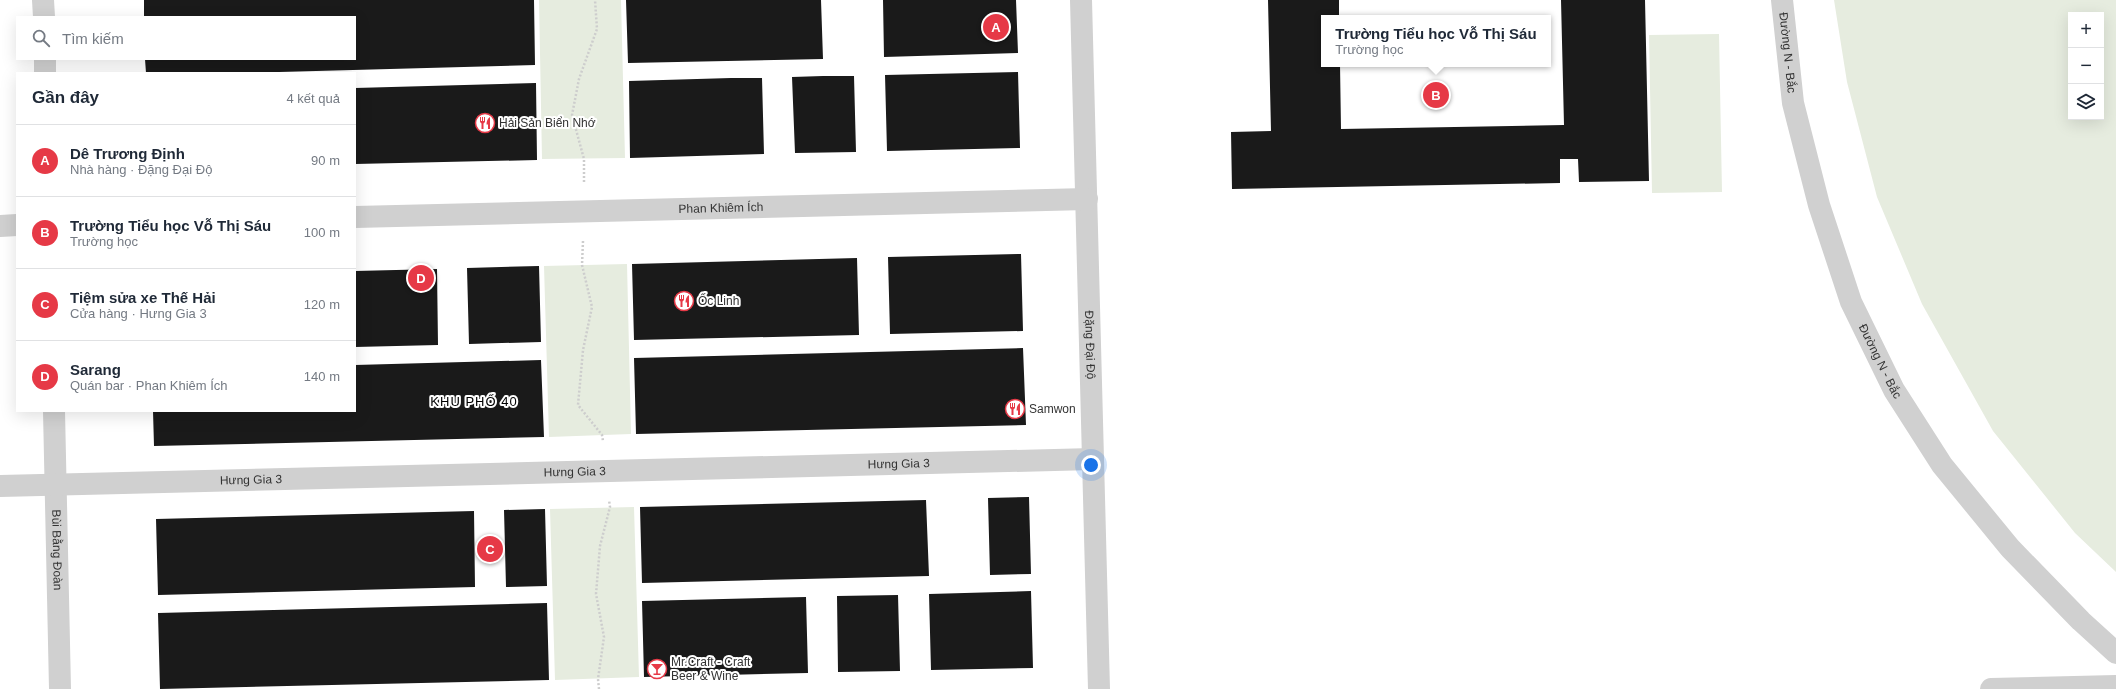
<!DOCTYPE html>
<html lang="vi">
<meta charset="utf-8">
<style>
:root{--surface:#fff;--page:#f2f2f3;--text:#1f2937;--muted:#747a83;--line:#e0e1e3;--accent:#e63946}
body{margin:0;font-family:Helvetica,sans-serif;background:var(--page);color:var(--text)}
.controls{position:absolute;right:12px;top:12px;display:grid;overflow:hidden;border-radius:0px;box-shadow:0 4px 16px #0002}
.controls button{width:36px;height:36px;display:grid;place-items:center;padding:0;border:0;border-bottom:1px solid var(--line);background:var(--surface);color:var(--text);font:20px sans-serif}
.you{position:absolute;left:1091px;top:465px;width:14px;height:14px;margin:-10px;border:3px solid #fff;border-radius:50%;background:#1a73e8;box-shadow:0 0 0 6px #1a73e833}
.badge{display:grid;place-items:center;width:26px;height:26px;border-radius:50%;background:var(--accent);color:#fff;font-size:13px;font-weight:700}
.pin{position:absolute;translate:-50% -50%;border:2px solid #fff;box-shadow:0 1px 4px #0006}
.popup{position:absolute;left:1321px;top:15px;width:230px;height:52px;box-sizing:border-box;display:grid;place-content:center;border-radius:0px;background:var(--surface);filter:drop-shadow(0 1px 3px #0005);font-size:13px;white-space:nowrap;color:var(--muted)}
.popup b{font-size:15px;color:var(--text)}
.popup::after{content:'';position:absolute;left:50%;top:100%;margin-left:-8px;border:8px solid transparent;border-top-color:var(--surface)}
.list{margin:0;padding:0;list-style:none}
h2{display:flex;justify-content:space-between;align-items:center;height:52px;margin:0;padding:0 16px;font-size:17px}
h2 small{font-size:13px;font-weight:400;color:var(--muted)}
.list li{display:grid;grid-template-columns:26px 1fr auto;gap:12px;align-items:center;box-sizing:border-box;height:72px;padding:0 16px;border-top:1px solid var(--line)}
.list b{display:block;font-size:15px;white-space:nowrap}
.list p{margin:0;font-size:13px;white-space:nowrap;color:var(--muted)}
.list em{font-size:13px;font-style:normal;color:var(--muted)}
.icon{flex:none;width:22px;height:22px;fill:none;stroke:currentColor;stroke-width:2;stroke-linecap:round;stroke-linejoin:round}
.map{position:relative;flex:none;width:2116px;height:689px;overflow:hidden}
.search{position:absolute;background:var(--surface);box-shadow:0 4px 16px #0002;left:16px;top:16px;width:340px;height:44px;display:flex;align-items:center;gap:10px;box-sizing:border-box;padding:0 14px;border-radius:0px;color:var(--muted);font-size:15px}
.panel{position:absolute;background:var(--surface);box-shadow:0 4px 16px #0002;left:16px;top:72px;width:340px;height:340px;border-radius:0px}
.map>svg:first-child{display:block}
.green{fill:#e6ecdf;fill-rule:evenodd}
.building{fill:#1a1a1a}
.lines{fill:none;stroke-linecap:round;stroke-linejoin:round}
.path{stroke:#cdcdcd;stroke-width:2.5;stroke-dasharray:2 2;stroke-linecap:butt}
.minor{stroke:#d0d0d0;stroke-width:22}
.labels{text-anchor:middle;stroke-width:4;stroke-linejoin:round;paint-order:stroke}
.street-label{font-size:12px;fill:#333;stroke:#fff}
.poi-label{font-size:12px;fill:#333;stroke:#fff;text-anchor:start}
.neighbourhood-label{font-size:13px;letter-spacing:1px;fill:#000;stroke:#fff}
</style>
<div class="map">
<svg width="2116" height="689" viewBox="0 0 2116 689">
<rect width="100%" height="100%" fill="#fff"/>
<path class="green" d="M 539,0 L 621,0 L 625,158 L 542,159 Z
M 1834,0 L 2116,0 L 2116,572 L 2075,533 L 1993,431 L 1922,304 L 1877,197 L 1847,82 ZM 2071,15 L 2101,15 L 2101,117 L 2071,117 Z
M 1719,34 L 1722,192 L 1652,193 L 1649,35 Z
M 627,264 L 631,434 L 549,437 L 544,266 Z
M 634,507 L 639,677 L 555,680 L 550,509 Z"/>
<path class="building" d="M 144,0 L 534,0 L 535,65 L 279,72 L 146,73 L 145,59 L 355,59 L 355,17 L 144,17 Z
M 626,0 L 821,0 L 823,59 L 628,63 Z
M 883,0 L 1016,0 L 1018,53 L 884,57 Z
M 1268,0 L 1339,0 L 1339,18 L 1324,18 L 1324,64 L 1340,64 L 1341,129 L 1564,125 L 1561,0 L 1645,0 L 1649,181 L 1579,182 L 1578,159 L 1560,159 L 1560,183 L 1232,189 L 1231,132 L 1271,131 Z
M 1018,72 L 1020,148 L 887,151 L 885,75 Z
M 823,76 L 854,76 L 856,152 L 795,153 L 792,77 Z
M 731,78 L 762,78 L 764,154 L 630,158 L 629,81 Z
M 536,83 L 537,160 L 355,164 L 355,88 Z
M 1021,254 L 1023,331 L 890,334 L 888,257 Z
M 857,258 L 859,335 L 634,340 L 632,264 Z
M 539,266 L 541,342 L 469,344 L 467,268 Z
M 437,269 L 438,345 L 355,347 L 355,271 Z
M 1023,348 L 1026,425 L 636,434 L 634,358 Z
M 541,360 L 544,437 L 154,446 L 153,411 L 355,411 L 355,365 Z
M 1029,497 L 1031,574 L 990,575 L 988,498 Z
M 926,500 L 929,576 L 642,583 L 640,507 Z
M 545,509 L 547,586 L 506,587 L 504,510 Z
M 474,511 L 475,587 L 158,595 L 156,519 Z
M 1031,591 L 1033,668 L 931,670 L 929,594 Z
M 898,595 L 900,671 L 838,672 L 837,596 Z
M 806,597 L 808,673 L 644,677 L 642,601 Z
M 547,603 L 549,680 L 160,689 L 158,613 Z"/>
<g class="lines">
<path class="path" d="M 584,182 L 584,159 L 572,115 L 579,79 L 597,29 L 595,0
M 583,241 L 582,265 L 592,307 L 583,350 L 578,405 L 602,435 L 603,441
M 599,689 L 598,679 L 604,637 L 596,594 L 600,546 L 610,507 L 609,500"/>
<g class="minor">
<path d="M 43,0 L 44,17"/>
<path id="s1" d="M 1081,0 L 1099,689"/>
<path id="s2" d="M 1782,0 L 1793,103 L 1819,205 L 1851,302 L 1894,390 L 1942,465 L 2010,548 L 2081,621 L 2116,653"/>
<path d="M 45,59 L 45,73"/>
<path id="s3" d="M 355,217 L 1087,199"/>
<path d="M 0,226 L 17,225"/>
<path id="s4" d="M 54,411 L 60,689"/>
<path id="s5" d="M 0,486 L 1093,459"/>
<path d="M 1991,689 L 2116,686"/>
</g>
</g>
<defs>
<symbol id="restaurant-ring" viewBox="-11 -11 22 22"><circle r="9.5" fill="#fff" stroke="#e63946" stroke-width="1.5"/><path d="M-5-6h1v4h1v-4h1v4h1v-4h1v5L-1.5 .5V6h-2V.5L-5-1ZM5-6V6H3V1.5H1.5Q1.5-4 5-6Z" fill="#e63946"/></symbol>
<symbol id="bar-ring" viewBox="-11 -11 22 22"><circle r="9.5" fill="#fff" stroke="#e63946" stroke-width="1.5"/><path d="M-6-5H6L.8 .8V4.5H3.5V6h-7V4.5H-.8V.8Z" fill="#e63946"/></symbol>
</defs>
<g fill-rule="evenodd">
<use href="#restaurant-ring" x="474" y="112" width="22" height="22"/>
<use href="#restaurant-ring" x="673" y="290" width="22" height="22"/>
<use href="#restaurant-ring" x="1004" y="398" width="22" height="22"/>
<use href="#bar-ring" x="646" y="658" width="22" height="22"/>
</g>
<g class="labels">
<g class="street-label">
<text dy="4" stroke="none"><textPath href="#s2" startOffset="53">Đường N - Bắc</textPath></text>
<text dy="4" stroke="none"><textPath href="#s3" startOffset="366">Phan Khiêm Ích</textPath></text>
<text dy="4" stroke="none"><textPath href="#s1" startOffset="345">Đặng Đại Độ</textPath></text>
<text dy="4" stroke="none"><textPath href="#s2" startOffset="377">Đường N - Bắc</textPath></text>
<text dy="4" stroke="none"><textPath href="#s5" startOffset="899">Hưng Gia 3</textPath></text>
<text dy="4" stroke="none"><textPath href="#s5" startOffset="575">Hưng Gia 3</textPath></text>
<text dy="4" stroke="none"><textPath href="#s5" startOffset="251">Hưng Gia 3</textPath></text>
<text dy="4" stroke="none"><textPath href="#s4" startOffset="139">Bùi Bằng Đoàn</textPath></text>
</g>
<g class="poi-label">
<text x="499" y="127">Hải Sản Biển Nhớ</text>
<text x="698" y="305">Ốc Linh</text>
<text x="1029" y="413">Samwon</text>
<text x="671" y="666">Mr.Craft - Craft<tspan x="671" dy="14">Beer &amp; Wine</tspan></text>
</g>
<g class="neighbourhood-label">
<text x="474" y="406">KHU PHỐ 40</text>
</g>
</g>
</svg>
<div class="controls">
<button>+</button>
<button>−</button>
<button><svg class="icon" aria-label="layers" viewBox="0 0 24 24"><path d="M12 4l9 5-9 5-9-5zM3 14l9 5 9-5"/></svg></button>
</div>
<div class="you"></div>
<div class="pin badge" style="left:996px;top:27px">A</div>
<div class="pin badge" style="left:1436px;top:95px">B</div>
<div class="popup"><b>Trường Tiểu học Vỗ Thị Sáu</b>Trường học</div>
<div class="pin badge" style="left:490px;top:549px">C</div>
<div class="pin badge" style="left:421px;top:278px">D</div>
<div class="search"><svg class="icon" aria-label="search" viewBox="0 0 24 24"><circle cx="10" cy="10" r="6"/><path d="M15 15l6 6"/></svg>Tìm kiếm</div>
<section class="panel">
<h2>Gần đây<small>4 kết quả</small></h2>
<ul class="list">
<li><span class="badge">A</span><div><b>Dê Trương Định</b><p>Nhà hàng · Đặng Đại Độ</p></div><em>90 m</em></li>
<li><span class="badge">B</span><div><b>Trường Tiểu học Vỗ Thị Sáu</b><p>Trường học</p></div><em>100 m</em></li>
<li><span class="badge">C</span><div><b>Tiệm sửa xe Thế Hải</b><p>Cửa hàng · Hưng Gia 3</p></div><em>120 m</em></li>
<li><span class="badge">D</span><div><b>Sarang</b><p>Quán bar · Phan Khiêm Ích</p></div><em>140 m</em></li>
</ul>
</section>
</div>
